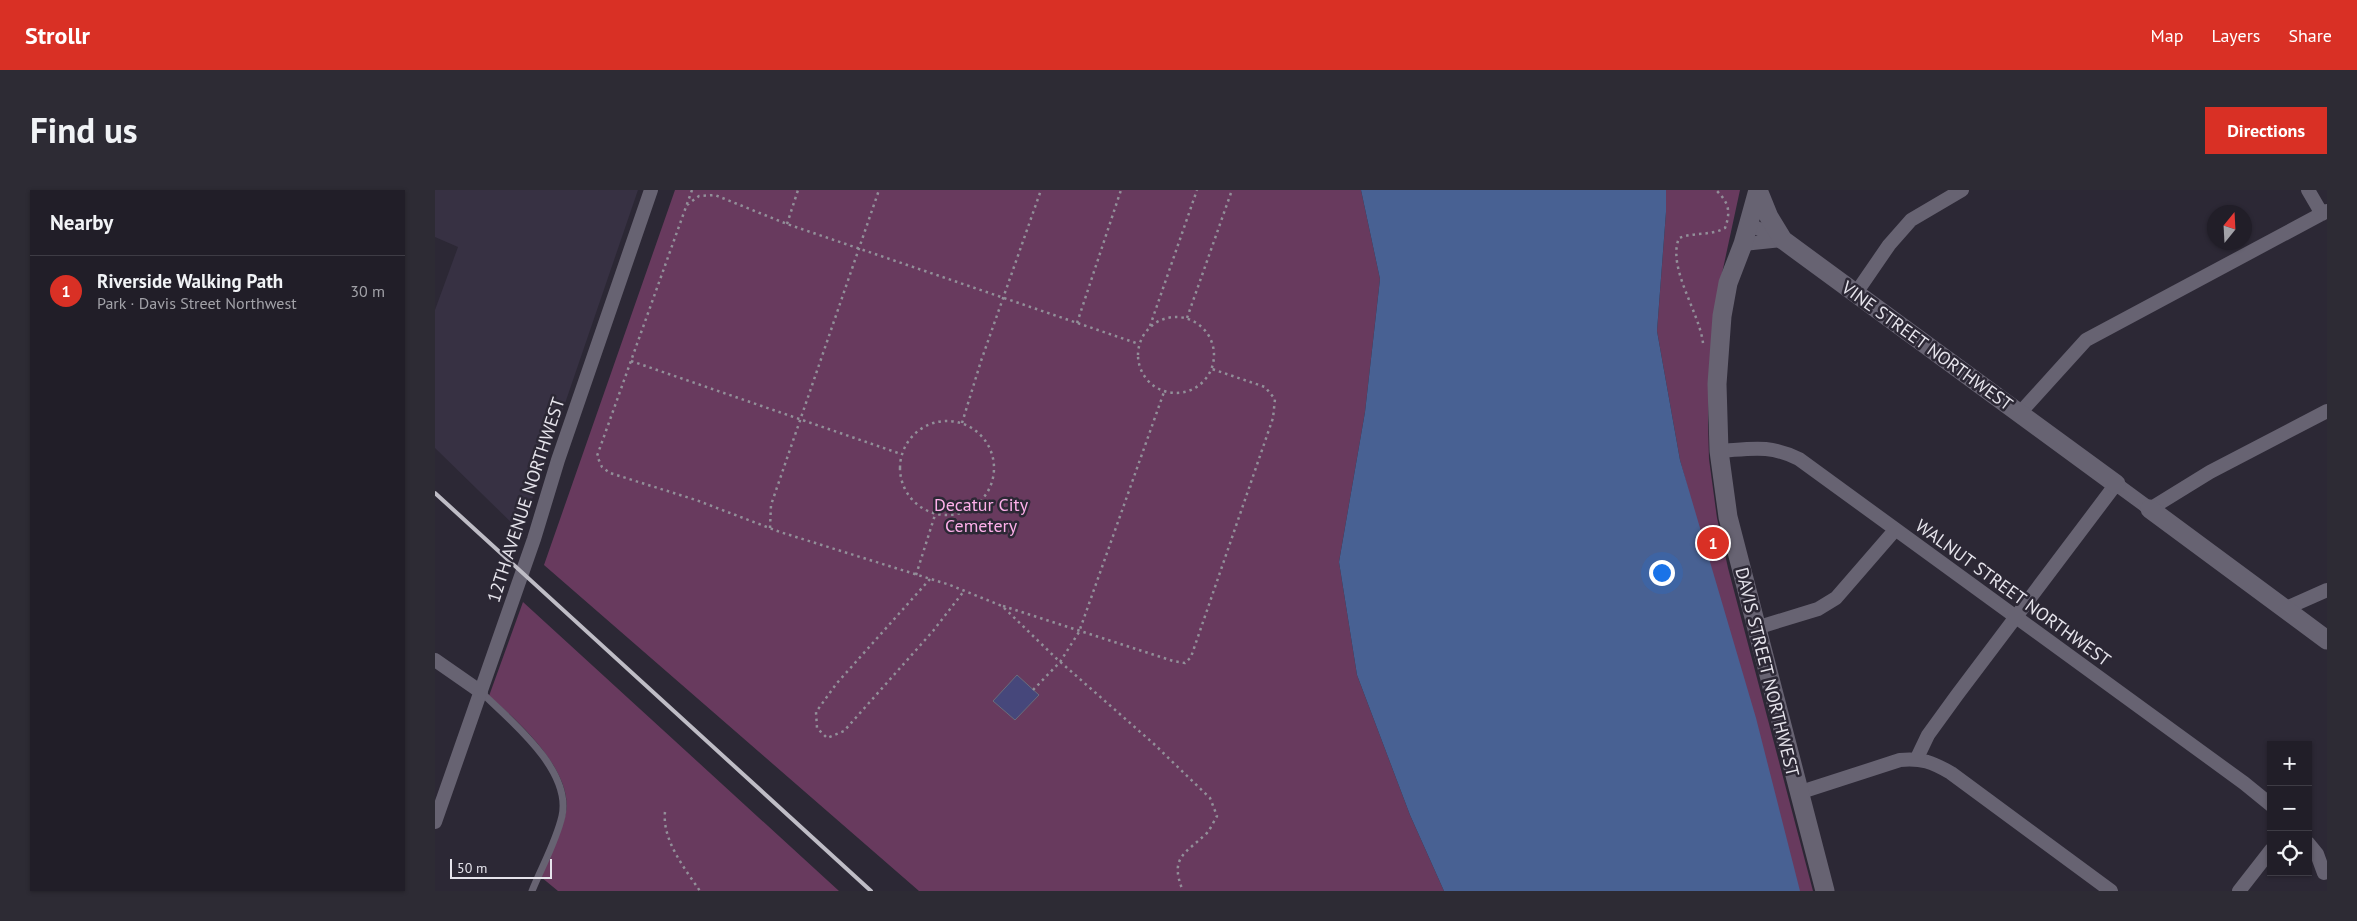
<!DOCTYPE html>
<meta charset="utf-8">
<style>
:root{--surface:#211e28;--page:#2d2b34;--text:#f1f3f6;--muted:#a2a2a8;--line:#3e3c45;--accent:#d93025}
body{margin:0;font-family:"PT Sans",sans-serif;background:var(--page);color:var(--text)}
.controls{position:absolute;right:15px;bottom:15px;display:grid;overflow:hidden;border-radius:0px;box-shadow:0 1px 4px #0004}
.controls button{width:45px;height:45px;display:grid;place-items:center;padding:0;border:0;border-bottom:1px solid var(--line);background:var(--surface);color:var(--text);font:25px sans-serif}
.compass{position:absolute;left:1772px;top:15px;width:45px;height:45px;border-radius:50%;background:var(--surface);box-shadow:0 1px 4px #0004;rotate:18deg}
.scale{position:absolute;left:15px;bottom:12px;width:102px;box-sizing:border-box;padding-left:5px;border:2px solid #e6e4ec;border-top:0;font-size:14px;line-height:18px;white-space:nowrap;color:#e6e4ec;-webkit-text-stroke:4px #2c2835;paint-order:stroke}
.you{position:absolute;left:1226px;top:382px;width:18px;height:18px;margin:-12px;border:4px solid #fff;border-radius:50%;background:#1a73e8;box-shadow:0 0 0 8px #1a73e833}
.badge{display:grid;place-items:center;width:32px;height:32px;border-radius:50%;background:var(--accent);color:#fff;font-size:16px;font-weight:700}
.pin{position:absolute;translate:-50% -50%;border:2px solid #fff;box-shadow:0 1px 5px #0006}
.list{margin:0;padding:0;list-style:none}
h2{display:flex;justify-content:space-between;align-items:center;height:65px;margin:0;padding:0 20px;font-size:21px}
h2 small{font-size:16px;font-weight:400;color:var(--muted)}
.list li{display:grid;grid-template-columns:32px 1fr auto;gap:15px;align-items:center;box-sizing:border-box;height:70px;padding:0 20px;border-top:1px solid var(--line)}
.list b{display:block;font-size:19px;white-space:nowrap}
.list p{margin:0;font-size:16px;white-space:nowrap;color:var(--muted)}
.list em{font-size:16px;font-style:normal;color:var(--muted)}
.icon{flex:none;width:28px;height:28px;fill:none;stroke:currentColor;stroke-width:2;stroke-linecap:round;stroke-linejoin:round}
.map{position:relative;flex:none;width:1892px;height:701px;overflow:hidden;border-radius:0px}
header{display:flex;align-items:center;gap:30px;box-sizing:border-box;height:70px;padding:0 25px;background:var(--accent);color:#fff}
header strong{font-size:24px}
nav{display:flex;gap:28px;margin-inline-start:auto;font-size:18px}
.intro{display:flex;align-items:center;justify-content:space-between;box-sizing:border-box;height:120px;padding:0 30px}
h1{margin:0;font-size:35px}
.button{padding:12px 22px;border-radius:0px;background:var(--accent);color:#fff;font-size:18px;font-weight:700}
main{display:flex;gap:30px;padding:0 30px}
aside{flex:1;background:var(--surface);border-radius:0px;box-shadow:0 1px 4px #0004}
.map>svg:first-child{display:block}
.built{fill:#373143}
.green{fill:#683a5e}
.water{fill:#486193}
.building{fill:#46477b;stroke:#6a6c7b}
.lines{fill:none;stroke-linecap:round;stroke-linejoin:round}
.path{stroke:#928f99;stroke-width:2.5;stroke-dasharray:2.5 4;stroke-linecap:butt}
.lane{stroke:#676372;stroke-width:7}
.street{stroke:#676372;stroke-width:14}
.secondary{stroke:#676372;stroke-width:19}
.rail{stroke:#bfbdc6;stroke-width:4}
.labels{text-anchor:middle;stroke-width:5;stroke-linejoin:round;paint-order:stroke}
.street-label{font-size:18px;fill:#e6e4ec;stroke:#2c2835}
.park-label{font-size:18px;fill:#fdb0ea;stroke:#2c2835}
</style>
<header>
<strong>Strollr</strong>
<nav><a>Map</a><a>Layers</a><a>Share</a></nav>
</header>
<div class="intro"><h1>Find us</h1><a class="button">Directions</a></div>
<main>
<aside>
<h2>Nearby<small></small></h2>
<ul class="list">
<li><span class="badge">1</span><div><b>Riverside Walking Path</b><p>Park · Davis Street Northwest</p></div><em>30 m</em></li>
</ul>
</aside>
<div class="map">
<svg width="1892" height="701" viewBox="0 0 1892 701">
<rect width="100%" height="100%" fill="#2c2835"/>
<path class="built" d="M 0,0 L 203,0 L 86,342 L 0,258 L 0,120 L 23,57 L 0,47 Z"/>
<path class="green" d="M 240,0 L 926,0 L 945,89 L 930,222 L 904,372 L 922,485 L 975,625 L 1009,701 L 484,701 L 109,375 Z
M 1231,0 L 1305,0 L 1283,102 L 1275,169 L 1273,234 L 1274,269 L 1282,328 L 1293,378 L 1378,701 L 1362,701 L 1245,270 L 1222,141 L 1231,22 Z
M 88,412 L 404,701 L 123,701 L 106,687 C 113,667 127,642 131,622 C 138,580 82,530 54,506 Z"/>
<path class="water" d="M 926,0 L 1231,0 L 1231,22 L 1222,141 L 1245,270 L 1321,528 L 1365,701 L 1009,701 L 975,625 L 922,485 L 904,372 L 930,222 L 945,89 Z"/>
<path class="building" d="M 582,485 L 604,505 L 580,530 L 558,511 Z"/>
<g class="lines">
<path class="path" d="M 257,0 L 162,266 L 167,277 L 175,283 L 261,310 L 345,342 L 515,395 L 567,416 L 622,469 L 719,554 L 775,608 L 782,626 C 779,631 776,638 772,643 C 750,664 734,667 748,701
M 252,15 L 264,6 L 280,5 L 352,34 L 704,154
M 352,34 L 363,0
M703 165a38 38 0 1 1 76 0a38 38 0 1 1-76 0Z
M 752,128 L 797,0
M 642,133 L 686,0
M 715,136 L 762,0
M 1268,153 C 1264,121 1232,78 1244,48 C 1259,42 1275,46 1290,38 C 1296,21 1294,13 1281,0
M 196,171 L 466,264
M465 278a47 47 0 1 1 94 0a47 47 0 1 1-94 0Z
M 527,233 L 546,171 L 606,0
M 335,338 L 336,315 L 444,0
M 481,385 L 500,325
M 495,389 L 402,493 L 381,522 L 382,538 L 392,548 L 409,541 L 498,441 L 529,401
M 568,416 L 738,471 L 750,473 L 756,467 L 838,228 L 840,209 L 830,197 L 777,179
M 598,500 L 625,472 L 644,442 L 729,202
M 230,622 C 227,650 250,679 265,701"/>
<path class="lane" d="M 46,502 C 76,531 137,580 127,626 C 121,652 107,676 97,701"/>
<path class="street" d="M 1873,0 L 1887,24
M 1313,34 L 1348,50
M 1308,54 L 1348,50
M 1421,103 L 1454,55 L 1476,30 L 1527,0
M 1584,224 L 1651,150 L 1892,21
M 1284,261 C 1316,259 1334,254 1364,269 L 1809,593 L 1836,615
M 1849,419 L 1892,400
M 1321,438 L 1383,419 L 1401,408 L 1460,340
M 0,470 L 46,502
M 1482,568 L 1493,545 L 1522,505 L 1681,294 L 1715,319 L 1775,282 L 1892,221
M 1363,603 L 1465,570 C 1487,568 1497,572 1516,583 L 1676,701
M 0,632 L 99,349 L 123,270 L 216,0
M 1873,653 L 1882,664 L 1889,683
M 1804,701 L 1836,660"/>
<path class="secondary" d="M 1323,0 L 1308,54 L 1293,93 L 1287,126 L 1282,194 L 1284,261 L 1293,327 L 1390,701
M 1323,0 L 1334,27 L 1348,50 L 1681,294
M 1715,319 L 1892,450"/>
<path class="rail" d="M 0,303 L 436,701"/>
</g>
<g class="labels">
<g class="street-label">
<text transform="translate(1492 156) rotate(36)" y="6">VINE STREET NORTHWEST</text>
<text transform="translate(91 310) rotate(-72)" y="6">12TH AVENUE NORTHWEST</text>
<text transform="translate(1578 403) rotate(36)" y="6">WALNUT STREET NORTHWEST</text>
<text transform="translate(1332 482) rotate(76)" y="6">DAVIS STREET NORTHWEST</text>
</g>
<g class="park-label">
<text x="546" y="321">Decatur City<tspan x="546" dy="21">Cemetery</tspan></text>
</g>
</g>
</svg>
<div class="controls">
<button>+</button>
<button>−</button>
<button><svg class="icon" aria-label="locate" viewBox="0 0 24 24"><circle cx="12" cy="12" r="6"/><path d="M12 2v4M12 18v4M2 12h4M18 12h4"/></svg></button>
</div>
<svg class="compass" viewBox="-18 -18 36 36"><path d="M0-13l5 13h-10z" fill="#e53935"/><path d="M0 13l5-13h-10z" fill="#a2a2a8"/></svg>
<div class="scale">50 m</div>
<div class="you"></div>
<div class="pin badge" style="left:1278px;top:353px">1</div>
</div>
</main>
